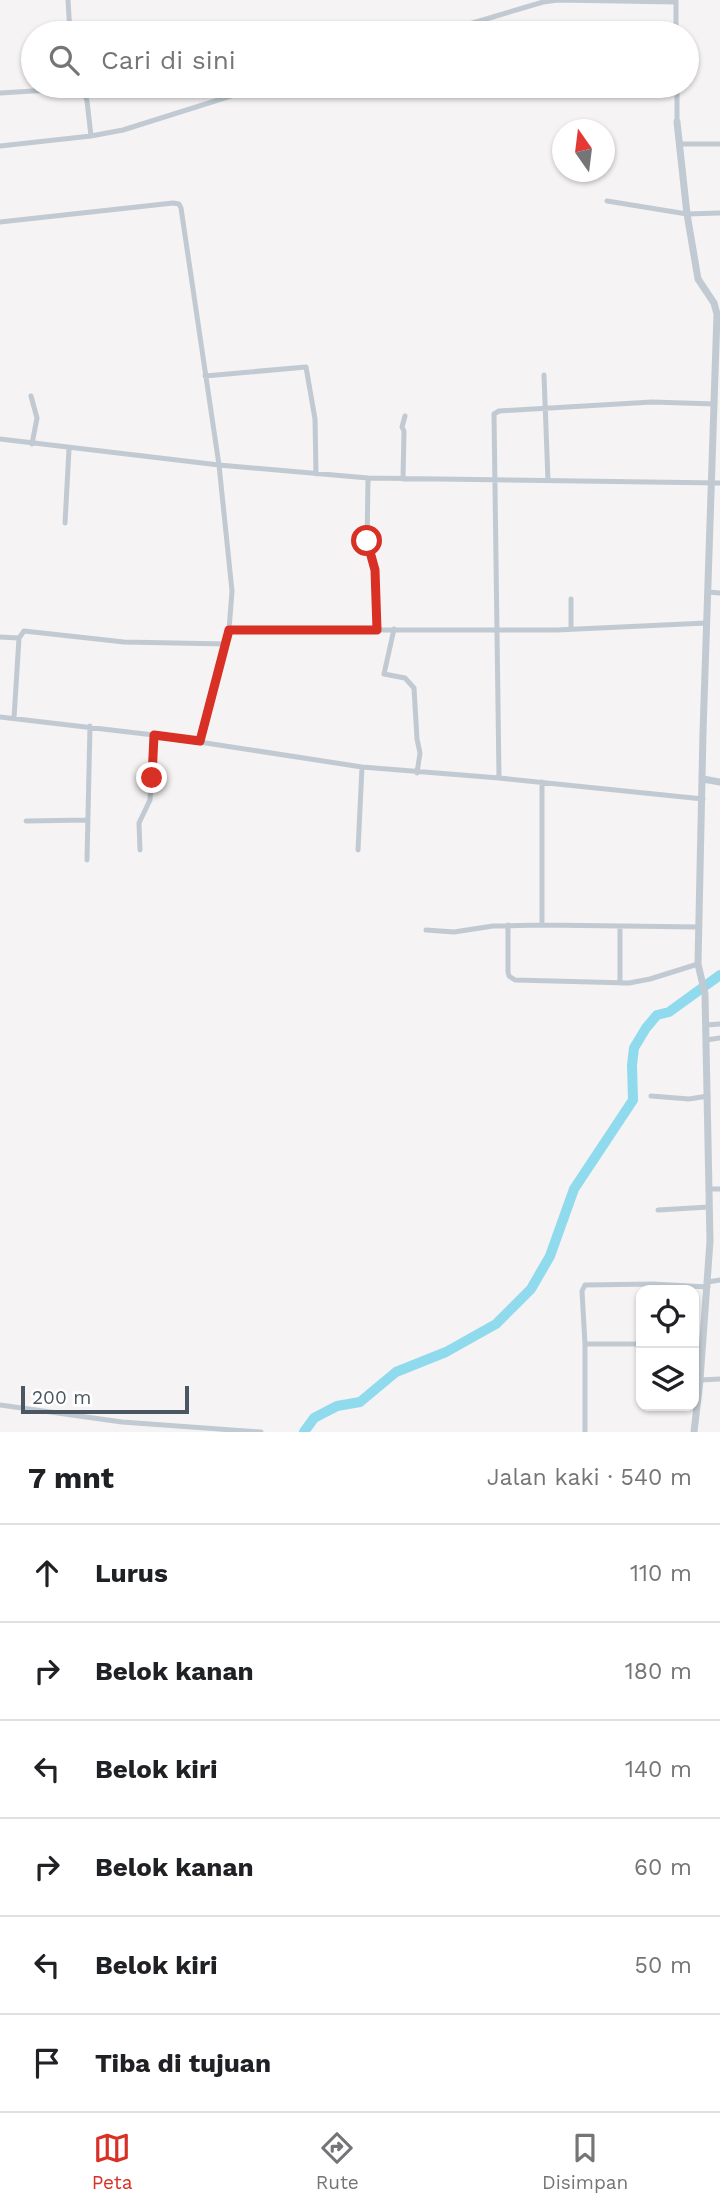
<!DOCTYPE html>
<html lang="id">
<meta charset="utf-8">
<style>
:root{--surface:#fff;--page:#f2f2f2;--text:#202124;--muted:#757577;--line:#e0e0e0;--accent:#d93025}
body{margin:0;font-family:"Work Sans",sans-serif;background:var(--page);color:var(--text)}
.controls{position:absolute;right:21px;bottom:21px;display:grid;overflow:hidden;border-radius:14px;box-shadow:0 2px 5px #0004}
.controls button{width:63px;height:63px;display:grid;place-items:center;padding:0;border:0;border-bottom:2px solid var(--line);background:var(--surface);color:var(--text);font:35px sans-serif}
.compass{position:absolute;left:552px;top:119px;width:63px;height:63px;border-radius:50%;background:var(--surface);box-shadow:0 2px 5px #0004;rotate:346deg}
.scale{position:absolute;left:21px;bottom:18px;width:168px;box-sizing:border-box;padding-left:7px;border:4px solid #4a5661;border-top:0;font-size:19px;line-height:24px;white-space:nowrap;color:#4a5661;-webkit-text-stroke:5px #fff;paint-order:stroke}
.stop{position:absolute;width:21px;height:21px;margin:-16px;border:5px solid #d93025;border-radius:50%;background:#fff}
.stop.end{background:#d93025;border-color:#fff;box-shadow:0 2px 7px #0008}
.list{margin:0;padding:0;list-style:none}
h2{display:flex;justify-content:space-between;align-items:center;height:91px;margin:0;padding:0 28px;font-size:30px}
h2 small{font-size:23px;font-weight:400;color:var(--muted)}
.list li{display:grid;grid-template-columns:46px 1fr auto;gap:21px;align-items:center;box-sizing:border-box;height:98px;padding:0 28px;border-top:2px solid var(--line)}
.list b{display:block;font-size:26px;white-space:nowrap}
.list em{font-size:23px;font-style:normal;color:var(--muted)}
.icon{flex:none;width:38px;height:38px;fill:none;stroke:currentColor;stroke-width:2;stroke-linecap:round;stroke-linejoin:round}
.map{position:relative;flex:none;width:720px;height:1432px;overflow:hidden}
.search{position:absolute;background:var(--surface);box-shadow:0 2px 5px #0004;left:21px;right:21px;top:21px;height:77px;display:flex;align-items:center;gap:18px;box-sizing:border-box;padding:0 24px;border-radius:38px;color:var(--muted);font-size:26px}
.sheet{height:679px;background:var(--surface)}
nav{display:flex;justify-content:space-around;align-items:center;box-sizing:border-box;height:98px;border-top:2px solid var(--line);background:var(--surface);font-size:19px;color:var(--muted)}
nav a{display:grid;justify-items:center;gap:4px}
nav .on{color:var(--accent)}
.map>svg:first-child{display:block}
.lines{fill:none;stroke-linecap:round;stroke-linejoin:round}
.river{stroke:#90daee;stroke-width:10}
.minor{stroke:#c1cad2;stroke-width:5}
.tertiary{stroke:#c1cad2;stroke-width:7}
.route{stroke:#d93025;stroke-width:9}
</style>
<div class="map">
<svg width="720" height="1432" viewBox="0 0 720 1432">
<rect width="100%" height="100%" fill="#f5f3f3"/>
<g class="lines">
<path class="river" d="M 304,1432 L 314,1418 L 337,1406 L 360,1402 L 396,1372 L 446,1352 L 496,1324 L 531,1289 L 550,1256 L 574,1189 L 633,1100 L 632,1065 L 634,1048 L 646,1028 L 657,1015 L 669,1012 L 720,975"/>
<path class="minor" d="M 68,0 L 70,33
M 676,0 L 676,33
M 439,33 L 543,2 L 558,0 L 676,2
M 677,86 L 677,122
M 0,93 L 83,88 L 87,101 L 91,136
M 679,144 L 720,144
M 0,146 L 91,136 L 123,130 L 263,86
M 607,201 L 687,214 L 720,213
M 0,222 L 173,203 L 179,204 L 181,208 L 219,465 L 232,591 L 229,630 L 200,741
M 544,375 L 548,481
M 205,376 L 306,367 L 315,419 L 316,474
M 31,396 L 37,418 L 32,444
M 0,439 L 219,465 L 368,478 L 720,483
M 368,478 L 367,546 L 375,570 L 377,630
M 403,479 L 404,431 L 402,427 L 405,416
M 65,523 L 69,449
M 708,592 L 720,593
M 571,599 L 571,629
M 394,629 L 384,674 L 405,678 L 414,688 L 417,739 L 420,753 L 417,773
M 229,630 L 557,630 L 706,623
M 0,637 L 19,638
M 0,717 L 154,735 L 362,767 L 499,778 L 703,799
M 14,718 L 19,638 L 24,631 L 124,642 L 226,644
M 499,778 L 494,414 L 499,411 L 652,402 L 715,404
M 542,782 L 542,925
M 26,821 L 88,820
M 140,850 L 139,823 L 150,800 L 154,735
M 358,850 L 362,767
M 87,860 L 90,726
M 508,925 L 508,972 L 509,976 L 515,980 L 629,983 L 650,979 L 698,964
M 426,930 L 454,932 L 493,926 L 542,925 L 699,927
M 620,983 L 620,927
M 706,1025 L 720,1024
M 706,1040 L 720,1038
M 651,1096 L 689,1099 L 708,1096
M 709,1189 L 720,1189
M 658,1210 L 709,1207
M 708,1282 L 720,1280
M 585,1344 L 641,1344
M 700,1380 L 720,1379
M 0,1405 L 122,1422 L 261,1432
M 585,1432 L 585,1344 L 582,1291 L 585,1285 L 653,1284 L 708,1287"/>
<path class="tertiary" d="M 677,122 L 687,214 L 698,279 L 714,303 L 717,314 L 703,732 L 698,964 L 705,994 L 710,1241 L 700,1380 L 694,1432
M 703,779 L 720,782"/>
</g>
<g class="lines">
<path class="route" d="M 152,778 L 154,735 L 200,741 L 229,630 L 377,630 L 375,570 L 367,541"/>
</g>
</svg>
<div class="controls">
<button><svg class="icon" aria-label="locate" viewBox="0 0 24 24"><circle cx="12" cy="12" r="6"/><path d="M12 2v4M12 18v4M2 12h4M18 12h4"/></svg></button>
<button><svg class="icon" aria-label="layers" viewBox="0 0 24 24"><path d="M12 4l9 5-9 5-9-5zM3 14l9 5 9-5"/></svg></button>
</div>
<svg class="compass" viewBox="-18 -18 36 36"><path d="M0-13l5 13h-10z" fill="#e53935"/><path d="M0 13l5-13h-10z" fill="#757577"/></svg>
<div class="scale">200 m</div>
<div class="stop" style="left:367px;top:541px"></div>
<div class="stop end" style="left:152px;top:778px"></div>
<div class="search"><svg class="icon" aria-label="search" viewBox="0 0 24 24"><circle cx="10" cy="10" r="6"/><path d="M15 15l6 6"/></svg>Cari di sini</div>
</div>
<section class="sheet">
<h2>7 mnt<small>Jalan kaki · 540 m</small></h2>
<ul class="list">
<li><svg class="icon" aria-label="ahead" viewBox="0 0 24 24"><path d="M12 20V5M6 11l6-6 6 6"/></svg><div><b>Lurus</b></div><em>110 m</em></li>
<li><svg class="icon" aria-label="right" viewBox="0 0 24 24"><path d="M7 20v-9h11M14 6l5 5-5 5"/></svg><div><b>Belok kanan</b></div><em>180 m</em></li>
<li><svg class="icon" aria-label="left" viewBox="0 0 24 24"><path d="M17 20v-9H6M10 6l-5 5 5 5"/></svg><div><b>Belok kiri</b></div><em>140 m</em></li>
<li><svg class="icon" aria-label="right" viewBox="0 0 24 24"><path d="M7 20v-9h11M14 6l5 5-5 5"/></svg><div><b>Belok kanan</b></div><em>60 m</em></li>
<li><svg class="icon" aria-label="left" viewBox="0 0 24 24"><path d="M17 20v-9H6M10 6l-5 5 5 5"/></svg><div><b>Belok kiri</b></div><em>50 m</em></li>
<li><svg class="icon" aria-label="arrive" viewBox="0 0 24 24"><path d="M6 21V4h12l-3 4 3 4H6"/></svg><div><b>Tiba di tujuan</b></div></li>
</ul>
</section>
<nav>
<a class="on"><svg class="icon" aria-label="map" viewBox="0 0 24 24"><path d="M3 6l6-2 6 2 6-2v14l-6 2-6-2-6 2zM9 4v14M15 6v14"/></svg>Peta</a>
<a><svg class="icon" aria-label="directions" viewBox="0 0 24 24"><path d="M12 3l9 9-9 9-9-9zM9 14v-3h6M13 9l2 2-2 2"/></svg>Rute</a>
<a><svg class="icon" aria-label="saved" viewBox="0 0 24 24"><path d="M7 4h10v16l-5-4-5 4z"/></svg>Disimpan</a>
</nav>
